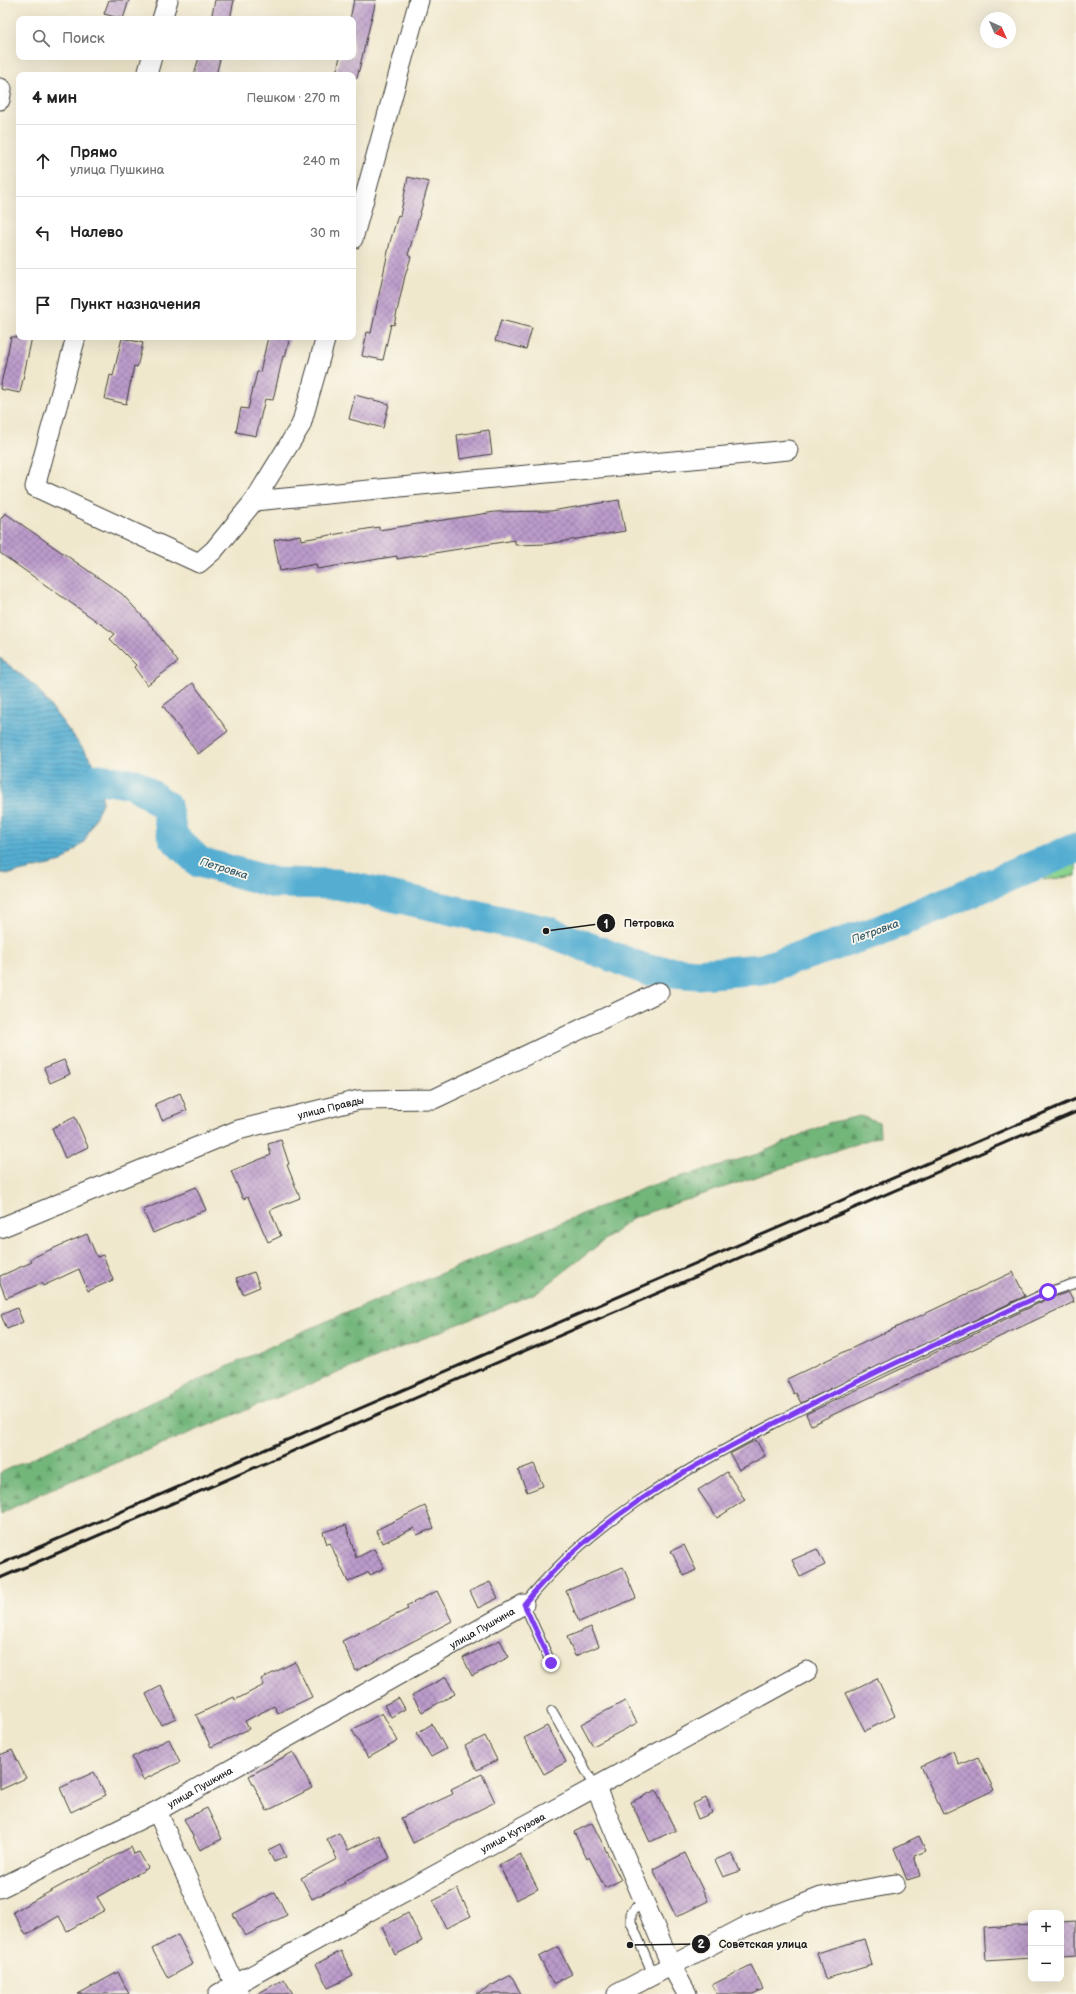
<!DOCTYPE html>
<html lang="ru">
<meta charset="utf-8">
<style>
:root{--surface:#fff;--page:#f6f6f6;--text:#222;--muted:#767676;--line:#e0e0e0}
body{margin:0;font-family:"Balsamiq Sans",sans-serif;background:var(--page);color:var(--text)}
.controls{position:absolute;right:12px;bottom:12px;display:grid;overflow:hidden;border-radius:8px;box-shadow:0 4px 16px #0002}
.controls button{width:36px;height:36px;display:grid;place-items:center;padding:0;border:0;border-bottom:1px solid var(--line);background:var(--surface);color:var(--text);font:20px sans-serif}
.compass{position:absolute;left:980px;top:12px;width:36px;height:36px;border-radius:50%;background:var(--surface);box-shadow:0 4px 16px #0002;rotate:135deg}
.stop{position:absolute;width:12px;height:12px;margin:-9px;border:3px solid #7c3aed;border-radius:50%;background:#fff}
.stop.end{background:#7c3aed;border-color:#fff;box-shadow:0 1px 4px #0008}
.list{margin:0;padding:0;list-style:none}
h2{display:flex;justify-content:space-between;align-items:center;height:52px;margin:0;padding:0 16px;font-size:17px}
h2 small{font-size:13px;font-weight:400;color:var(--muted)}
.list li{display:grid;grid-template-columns:26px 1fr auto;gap:12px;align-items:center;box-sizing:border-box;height:72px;padding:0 16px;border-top:1px solid var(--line)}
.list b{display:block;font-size:15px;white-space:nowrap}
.list p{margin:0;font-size:13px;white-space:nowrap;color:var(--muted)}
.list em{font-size:13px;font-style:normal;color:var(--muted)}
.icon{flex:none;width:22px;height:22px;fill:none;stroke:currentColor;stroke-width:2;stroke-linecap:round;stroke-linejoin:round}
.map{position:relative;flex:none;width:1076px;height:1994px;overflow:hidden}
.search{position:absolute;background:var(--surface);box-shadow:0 4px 16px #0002;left:16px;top:16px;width:340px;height:44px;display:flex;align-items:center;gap:10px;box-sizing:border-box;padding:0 14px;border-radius:8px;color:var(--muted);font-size:15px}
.panel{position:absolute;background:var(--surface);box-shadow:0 4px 16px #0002;left:16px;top:72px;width:340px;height:268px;border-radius:8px}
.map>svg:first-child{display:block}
.grass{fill:url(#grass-tufts);stroke:#547856}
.forest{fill:url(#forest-firs);stroke:#47694b}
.water{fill:url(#water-rules);stroke:#386577}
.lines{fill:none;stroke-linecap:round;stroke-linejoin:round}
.river{stroke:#54aed2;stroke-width:31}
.building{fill:url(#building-cross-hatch)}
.lane-casing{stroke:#3c3b37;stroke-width:11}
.street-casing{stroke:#3c3b37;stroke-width:21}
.lane{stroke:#fff;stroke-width:9}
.street{stroke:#fff;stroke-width:19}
.rail{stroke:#1c1c1c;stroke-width:3}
.route{stroke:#7c3aed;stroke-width:5}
.labels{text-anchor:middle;stroke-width:3.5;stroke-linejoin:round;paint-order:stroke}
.street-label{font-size:10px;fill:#1c1c1c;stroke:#fbf7ec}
.water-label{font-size:11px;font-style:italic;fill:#355e6e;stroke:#fbf7ec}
.leader{fill:none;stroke:#1c1c1c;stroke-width:1.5}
.callout-dot{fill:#1c1c1c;stroke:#fbf7ec;stroke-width:1.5}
.mark-label{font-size:12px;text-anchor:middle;font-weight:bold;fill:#fff}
.callout-label{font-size:11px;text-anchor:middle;font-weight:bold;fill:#1c1c1c;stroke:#fbf7ec;stroke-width:3.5;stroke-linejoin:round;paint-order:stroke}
</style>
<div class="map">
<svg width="1076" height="1994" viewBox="0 0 1076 1994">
<defs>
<pattern id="grass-tufts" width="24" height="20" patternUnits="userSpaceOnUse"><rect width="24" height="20" fill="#8dd48f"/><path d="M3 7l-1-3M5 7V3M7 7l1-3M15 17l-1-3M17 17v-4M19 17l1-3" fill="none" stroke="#79b57b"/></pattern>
<pattern id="forest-firs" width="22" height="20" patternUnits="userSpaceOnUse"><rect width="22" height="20" fill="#72b67a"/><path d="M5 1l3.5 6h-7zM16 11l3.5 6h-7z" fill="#5d9363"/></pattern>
<pattern id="water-rules" width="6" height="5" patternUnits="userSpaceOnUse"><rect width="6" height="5" fill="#54aed2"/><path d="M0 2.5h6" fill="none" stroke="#458daa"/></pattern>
<pattern id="building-cross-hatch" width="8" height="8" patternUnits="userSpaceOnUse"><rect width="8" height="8" fill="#bc9bcb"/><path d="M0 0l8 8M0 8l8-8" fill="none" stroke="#987ea4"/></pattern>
</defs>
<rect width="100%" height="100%" fill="#fbf7ec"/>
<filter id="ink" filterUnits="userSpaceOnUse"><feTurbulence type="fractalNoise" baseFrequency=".025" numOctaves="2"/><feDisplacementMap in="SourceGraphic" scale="8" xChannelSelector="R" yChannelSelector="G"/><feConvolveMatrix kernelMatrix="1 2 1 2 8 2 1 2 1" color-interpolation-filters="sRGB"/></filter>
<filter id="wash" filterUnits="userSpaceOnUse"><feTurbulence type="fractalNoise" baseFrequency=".012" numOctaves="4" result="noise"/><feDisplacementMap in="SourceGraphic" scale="16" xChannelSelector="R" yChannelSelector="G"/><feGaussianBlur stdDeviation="0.9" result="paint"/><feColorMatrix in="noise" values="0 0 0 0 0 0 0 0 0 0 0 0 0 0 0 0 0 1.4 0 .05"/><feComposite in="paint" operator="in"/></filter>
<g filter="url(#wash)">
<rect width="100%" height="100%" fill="#f0e8cd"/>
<path class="grass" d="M 1076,842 L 1076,876 L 1043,880 Z"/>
<path class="forest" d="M 860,1116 L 879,1122 L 880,1136 L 634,1217 L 538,1292 L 46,1491 L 0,1514 L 0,1473 L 306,1330 L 649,1186 L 758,1154 L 828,1123 Z"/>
<path class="water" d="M 0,658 L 35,686 L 93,762 L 102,789 L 102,803 L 84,842 L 62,862 L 10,874 L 0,873 Z"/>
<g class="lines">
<path class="river" d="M 99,779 L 135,784 L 166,806 L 173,837 L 199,862 L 275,883 L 337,884 L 546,931 L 647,970 L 698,974 L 762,969 L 878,931 L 1076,848"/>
</g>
<g id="blocks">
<path class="building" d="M 109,0 L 129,0 L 123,19 L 104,14 Z
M 215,0 L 234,0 L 230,19 L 211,19 Z
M 354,0 L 376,0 L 357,78 L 353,77 L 353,75 L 336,73 L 340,57 L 353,57 L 353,19 L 350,19 Z
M 199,57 L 220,59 L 216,75 L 194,75 Z
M 408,177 L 429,182 L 408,255 L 411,257 L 405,276 L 394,325 L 391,324 L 383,360 L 362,356 L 367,332 L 371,333 L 390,242 L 398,215 L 400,216 Z
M 501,320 L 532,328 L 526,349 L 495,341 Z
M 11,337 L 32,337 L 20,393 L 0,389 Z
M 268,337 L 290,337 L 285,357 L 283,356 L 273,400 L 265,399 L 256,436 L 236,432 L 241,408 L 248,409 L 257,372 L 260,372 Z
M 122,338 L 143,343 L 137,367 L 134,366 L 126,404 L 105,399 L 110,375 L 113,376 Z
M 355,395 L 389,404 L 383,428 L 349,419 Z
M 489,430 L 492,454 L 460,459 L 457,435 Z
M 619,500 L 625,531 L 547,544 L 515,545 L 515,540 L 397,559 L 397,556 L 317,569 L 316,564 L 280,571 L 274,540 L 300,535 L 301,540 L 379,527 L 379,530 L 495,512 L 551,511 Z
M 5,513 L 122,594 L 154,629 L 178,662 L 147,685 L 134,667 L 136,665 L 110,639 L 115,634 L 0,553 L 0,520 Z
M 193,683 L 228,731 L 198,754 L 163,706 Z
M 64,1060 L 70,1074 L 50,1083 L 44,1068 Z
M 180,1093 L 187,1110 L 162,1120 L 155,1104 Z
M 75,1117 L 88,1147 L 65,1158 L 52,1128 Z
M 281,1140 L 289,1164 L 287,1165 L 300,1198 L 270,1210 L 281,1236 L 268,1242 L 248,1197 L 243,1199 L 231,1171 L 271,1155 L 268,1144 Z
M 196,1187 L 206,1210 L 153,1233 L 143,1210 Z
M 87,1234 L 97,1257 L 103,1255 L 113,1280 L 88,1291 L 79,1269 L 43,1286 L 42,1283 L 6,1298 L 0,1283 L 0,1276 L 32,1262 L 30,1259 L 45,1252 Z
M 254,1272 L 260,1287 L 243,1294 L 236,1278 Z
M 1013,1272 L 1025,1296 L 801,1403 L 796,1393 L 794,1394 L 787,1379 Z
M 1069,1292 L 1074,1302 L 811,1425 L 806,1414 L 1050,1298 Z
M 17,1308 L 23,1322 L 7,1329 L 1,1315 Z
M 756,1440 L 765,1456 L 739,1470 L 730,1454 Z
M 534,1464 L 543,1486 L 527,1492 L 518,1470 Z
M 727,1472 L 745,1500 L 717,1518 L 698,1490 Z
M 425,1506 L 434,1528 L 417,1535 L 414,1528 L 383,1543 L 376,1530 Z
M 346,1525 L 356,1558 L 374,1549 L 384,1568 L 370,1575 L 369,1572 L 348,1582 L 330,1543 L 327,1544 L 323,1532 Z
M 684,1545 L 696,1570 L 684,1576 L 671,1551 Z
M 817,1549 L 825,1565 L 800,1577 L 792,1560 Z
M 623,1567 L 636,1598 L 579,1622 L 566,1591 Z
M 490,1582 L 498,1598 L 478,1608 L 470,1591 Z
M 437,1591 L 452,1621 L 356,1671 L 342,1641 L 408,1609 L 406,1606 Z
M 591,1627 L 599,1646 L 575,1656 L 567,1637 Z
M 500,1640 L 509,1657 L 472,1676 L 463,1658 Z
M 295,1662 L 312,1697 L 278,1713 L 274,1706 L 245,1721 L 249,1729 L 211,1747 L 196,1715 L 234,1697 L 235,1700 L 264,1685 L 261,1679 Z
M 446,1677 L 455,1694 L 422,1712 L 412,1695 Z
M 877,1678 L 895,1716 L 865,1731 L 846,1693 Z
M 161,1686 L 176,1718 L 161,1725 L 146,1694 Z
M 399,1698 L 405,1709 L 391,1717 L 384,1705 Z
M 625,1701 L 637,1723 L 593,1746 L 581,1724 Z
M 382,1713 L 398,1741 L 368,1758 L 352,1730 Z
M 432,1724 L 446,1749 L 431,1757 L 417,1733 Z
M 547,1726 L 566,1762 L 544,1774 L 524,1738 Z
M 485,1736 L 497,1760 L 477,1770 L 465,1746 Z
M 169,1739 L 180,1762 L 143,1780 L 132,1757 Z
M 12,1750 L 26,1778 L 0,1790 L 0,1755 Z
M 953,1751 L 959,1765 L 978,1757 L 994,1790 L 943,1814 L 921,1766 Z
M 293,1752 L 312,1788 L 267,1811 L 249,1776 Z
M 94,1772 L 106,1795 L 71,1812 L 60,1788 Z
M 482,1774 L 495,1802 L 413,1843 L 401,1818 L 453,1794 L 451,1789 Z
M 656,1790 L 676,1832 L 671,1832 L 650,1842 L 631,1802 Z
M 706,1798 L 712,1813 L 698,1819 L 692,1804 Z
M 207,1808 L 222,1839 L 200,1850 L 184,1819 Z
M 592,1823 L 621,1880 L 605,1888 L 589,1857 L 587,1859 L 574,1832 Z
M 339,1833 L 348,1850 L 379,1835 L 390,1858 L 344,1881 L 345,1883 L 312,1899 L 301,1878 L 337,1859 L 327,1839 Z
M 919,1836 L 926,1851 L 914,1856 L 920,1876 L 907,1880 L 894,1848 Z
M 280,1844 L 286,1857 L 274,1862 L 268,1850 Z
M 131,1847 L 134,1854 L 139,1852 L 148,1868 L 97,1897 L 105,1910 L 67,1931 L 59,1916 L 26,1935 L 13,1912 Z
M 685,1853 L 708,1901 L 676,1917 L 653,1869 Z
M 732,1853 L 740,1871 L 723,1877 L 715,1860 Z
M 520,1854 L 538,1889 L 516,1900 L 499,1865 Z
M 457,1889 L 471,1916 L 446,1928 L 433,1901 Z
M 275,1892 L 287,1915 L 245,1936 L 233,1914 Z
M 408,1913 L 422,1941 L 395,1955 L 382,1927 Z
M 1076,1922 L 1076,1955 L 1061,1956 L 1061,1923 Z
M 1031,1925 L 1031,1958 L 986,1961 L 984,1928 Z
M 178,1935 L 193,1964 L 168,1978 L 152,1949 Z
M 864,1939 L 872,1965 L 825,1979 L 817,1953 Z
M 558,1947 L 572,1974 L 553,1984 L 539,1957 Z
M 341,1951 L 353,1976 L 328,1988 L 316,1964 Z
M 751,1965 L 763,1989 L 753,1994 L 717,1994 L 712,1985 Z
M 118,1972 L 129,1994 L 78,1994 Z
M 511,1975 L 521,1994 L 476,1994 Z
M 284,1979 L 293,1994 L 257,1994 Z"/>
</g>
</g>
<g filter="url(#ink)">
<use href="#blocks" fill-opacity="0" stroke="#3c3b37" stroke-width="1"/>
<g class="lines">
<defs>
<path id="lane" d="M 551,1663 L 524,1604 C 592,1521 675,1475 769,1426 C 860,1378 954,1336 1048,1292 L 1076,1283
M 552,1711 L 596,1788
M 645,1905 L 635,1908 L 631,1914 L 631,1922 L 653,1974"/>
<g id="street">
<path d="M 162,19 L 168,0"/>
<path d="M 147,75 L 152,57"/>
<path d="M 0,88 L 2,89 L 0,100"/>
<path d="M 353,239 L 419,0"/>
<path d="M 76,337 L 35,487 L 199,563 L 214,550 L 254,501 L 301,425 L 326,337"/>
<path d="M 254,501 L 788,450"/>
<path id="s1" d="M 0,1228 L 238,1130 L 359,1100 L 434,1099 L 659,992"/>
<path d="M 596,1788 L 671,1965 L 687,1994"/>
<path d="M 157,1811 L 239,1994"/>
<path id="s2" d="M 0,1888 L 157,1811 L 524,1604"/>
<path id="s3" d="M 218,1994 L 807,1671"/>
<path d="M 617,1994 L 745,1927 L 821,1897 L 895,1884"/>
</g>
</defs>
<use href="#lane" class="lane-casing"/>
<use href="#street" class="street-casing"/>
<use href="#lane" class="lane"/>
<use href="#street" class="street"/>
<path class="rail" d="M 0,1564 L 1076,1099
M 0,1578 L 1076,1112"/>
</g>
</g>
<g class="lines" filter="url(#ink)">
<path class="route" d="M 551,1663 L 524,1604 C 592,1521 675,1475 769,1426 C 860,1378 954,1336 1048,1292"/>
</g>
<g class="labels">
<g class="street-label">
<text dy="4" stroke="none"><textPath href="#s1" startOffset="353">улица Правды</textPath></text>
<text dy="4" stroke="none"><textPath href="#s2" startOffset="548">улица Пушкина</textPath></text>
<text dy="4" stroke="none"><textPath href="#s2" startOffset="224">улица Пушкина</textPath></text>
<text dy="4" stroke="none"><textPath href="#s3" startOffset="336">улица Кутузова</textPath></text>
</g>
<g class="water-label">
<text transform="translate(224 868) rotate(17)" y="4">Петровка</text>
<text transform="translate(875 931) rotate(-20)" y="4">Петровка</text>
</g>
</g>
<path class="leader" d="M546 931L606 923M630 1945L701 1944"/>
<g class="callout-dot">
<circle cx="546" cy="931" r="4"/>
<circle cx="630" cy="1945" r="4"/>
<circle cx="606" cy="923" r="10"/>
<circle cx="701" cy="1944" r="10"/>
</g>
<g class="mark-label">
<text x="606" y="928">1</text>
<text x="701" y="1948">2</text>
</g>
<g class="callout-label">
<text x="649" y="927">Петровка</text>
<text x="763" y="1948">Советская улица</text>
</g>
</svg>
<div class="controls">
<button>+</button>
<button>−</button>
</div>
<svg class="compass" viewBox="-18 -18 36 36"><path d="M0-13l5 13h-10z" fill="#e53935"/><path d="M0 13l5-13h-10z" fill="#767676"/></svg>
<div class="stop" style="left:1048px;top:1292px"></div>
<div class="stop end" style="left:551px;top:1663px"></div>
<div class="search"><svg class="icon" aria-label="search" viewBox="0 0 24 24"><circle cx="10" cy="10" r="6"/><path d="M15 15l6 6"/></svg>Поиск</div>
<section class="panel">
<h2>4 мин<small>Пешком · 270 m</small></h2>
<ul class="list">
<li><svg class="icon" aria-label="ahead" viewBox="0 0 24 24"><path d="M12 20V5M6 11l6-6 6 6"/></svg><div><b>Прямо</b><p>улица Пушкина</p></div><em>240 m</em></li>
<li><svg class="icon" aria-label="left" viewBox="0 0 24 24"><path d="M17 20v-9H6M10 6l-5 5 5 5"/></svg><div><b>Налево</b></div><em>30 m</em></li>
<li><svg class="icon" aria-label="arrive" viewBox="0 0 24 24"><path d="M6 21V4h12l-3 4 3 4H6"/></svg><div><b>Пункт назначения</b></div></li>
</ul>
</section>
</div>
